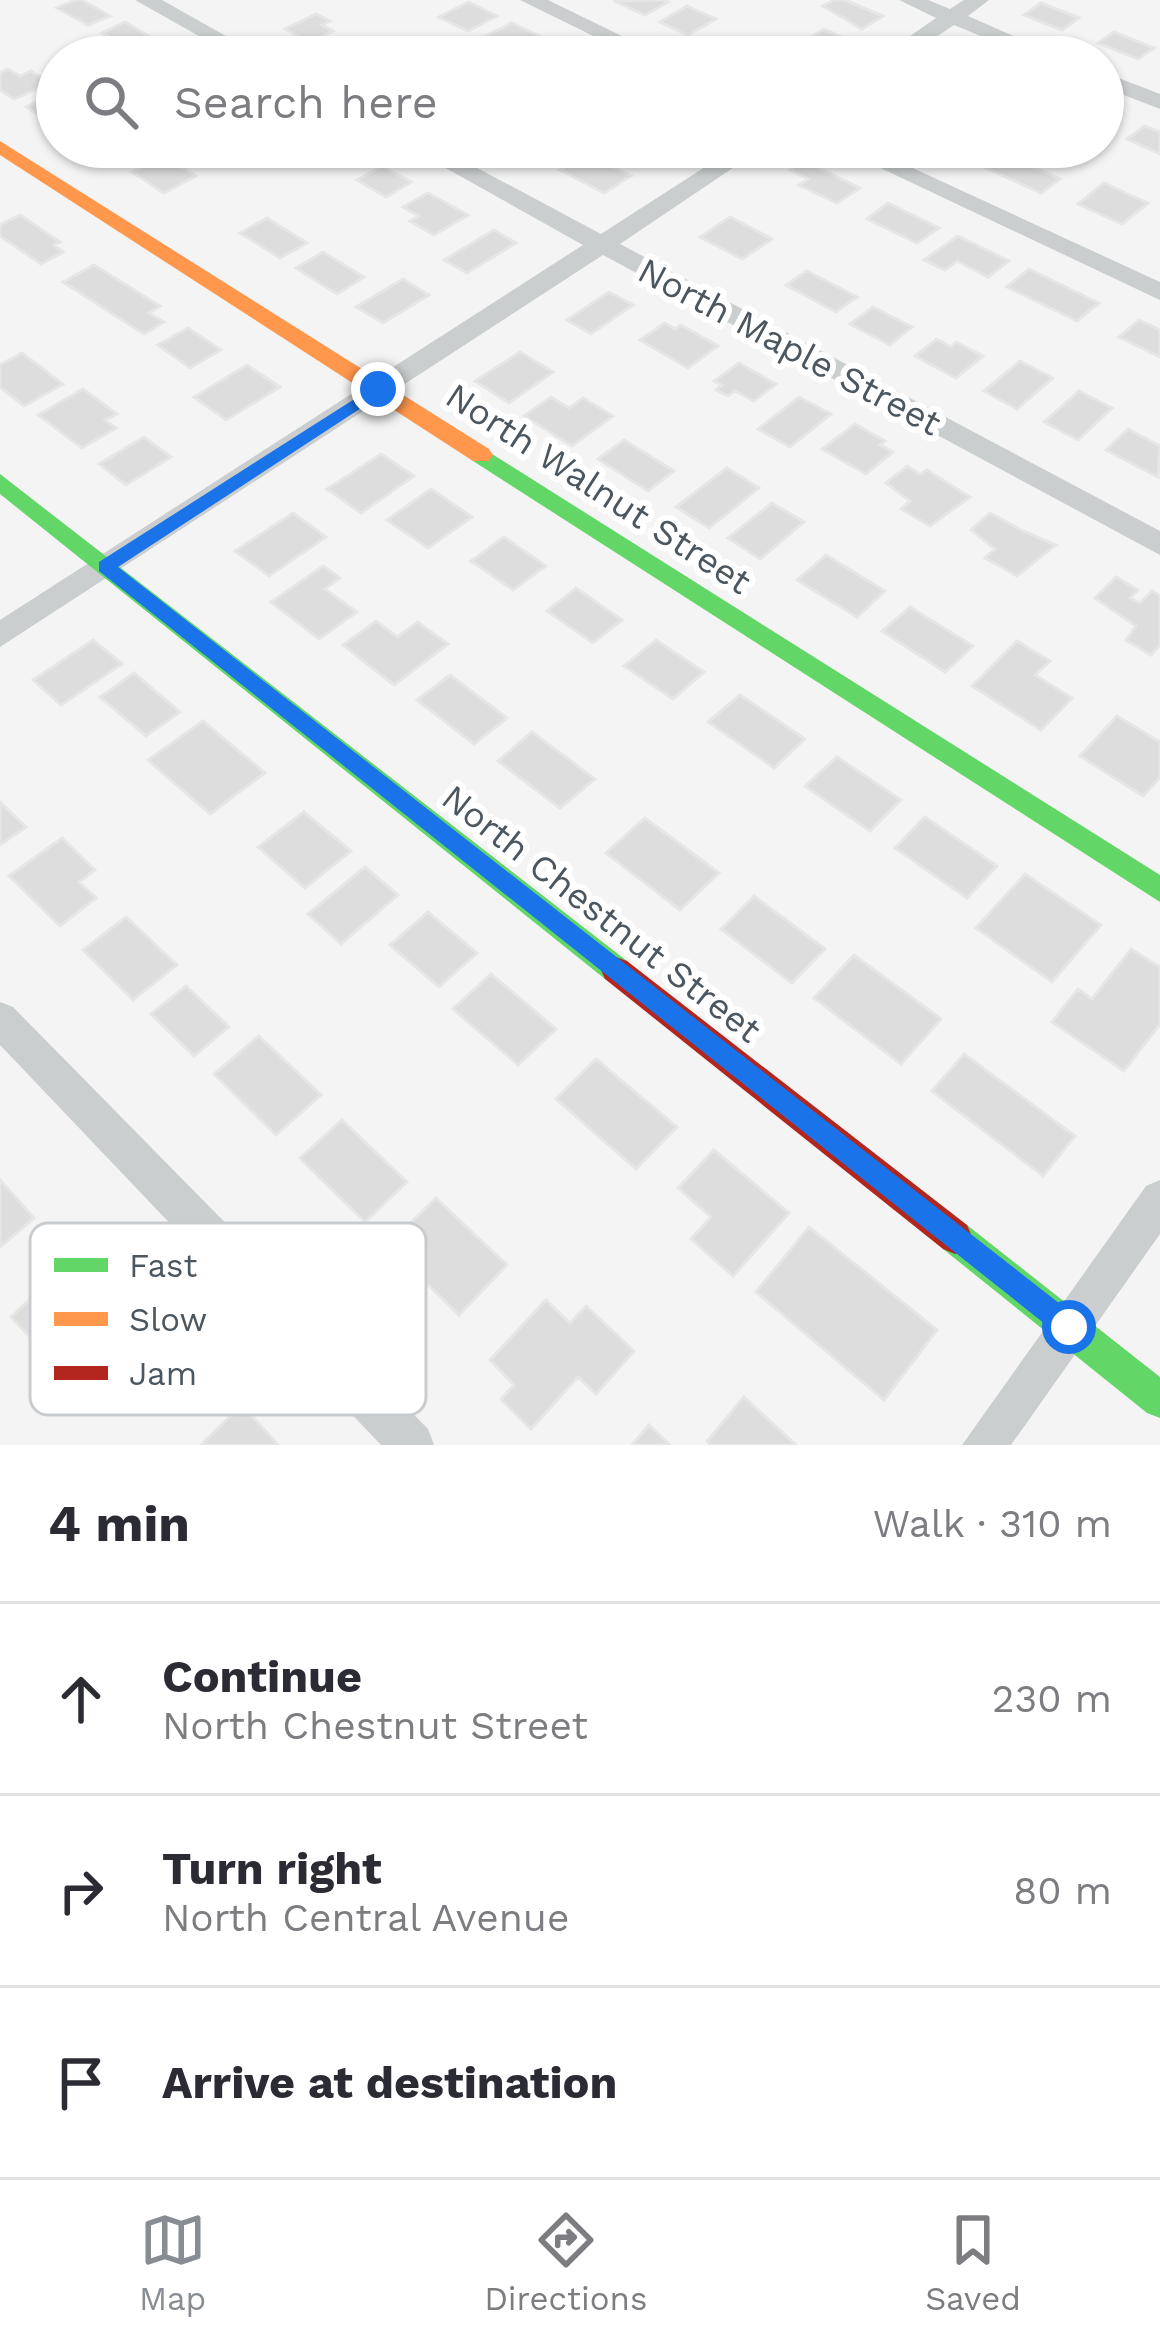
<!DOCTYPE html>
<meta charset="utf-8">
<style>
:root{--surface:#fff;--page:#f2f2f3;--text:#2b2b33;--muted:#7c7c81;--line:#e1e1e2;--accent:#878d92}
body{margin:0;font-family:"Work Sans",sans-serif;background:var(--page);color:var(--text)}
.stop{position:absolute;width:36px;height:36px;margin:-27px;border:9px solid #1a73e8;border-radius:50%;background:#fff}
.stop.end{background:#1a73e8;border-color:#fff;box-shadow:0 3px 12px #0008}
.list{margin:0;padding:0;list-style:none}
h2{display:flex;justify-content:space-between;align-items:center;height:156px;margin:0;padding:0 48px;font-size:51px}
h2 small{font-size:39px;font-weight:400;color:var(--muted)}
.list li{display:grid;grid-template-columns:78px 1fr auto;gap:36px;align-items:center;box-sizing:border-box;height:192px;padding:0 48px;border-top:3px solid var(--line)}
.list b{display:block;font-size:45px;white-space:nowrap}
.list p{margin:0;font-size:39px;white-space:nowrap;color:var(--muted)}
.list em{font-size:39px;font-style:normal;color:var(--muted)}
.icon{flex:none;width:66px;height:66px;fill:none;stroke:currentColor;stroke-width:2;stroke-linecap:round;stroke-linejoin:round}
.map{position:relative;flex:none;width:1160px;height:1445px;overflow:hidden}
.search{position:absolute;background:var(--surface);box-shadow:0 3px 9px #0004;left:36px;right:36px;top:36px;height:132px;display:flex;align-items:center;gap:30px;box-sizing:border-box;padding:0 42px;border-radius:66px;color:var(--muted);font-size:45px}
.sheet{height:732px;background:var(--surface)}
nav{display:flex;justify-content:space-around;align-items:center;box-sizing:border-box;height:168px;border-top:3px solid var(--line);background:var(--surface);font-size:33px;color:var(--muted)}
nav a{display:grid;justify-items:center;gap:6px}
nav .on{color:var(--accent)}
.map>svg:first-child{display:block}
.building{fill:#ddddde;stroke:#e6e6e6;stroke-width:3}
.lines{fill:none;stroke-linecap:round;stroke-linejoin:round}
.street{fill:#cbcecf;fill-rule:evenodd}
.fast{fill:#63d668;fill-rule:evenodd}
.slow{fill:#ff974d;fill-rule:evenodd}
.jam{fill:#b3261e;fill-rule:evenodd}
.route{fill:#1a73e8}
.labels{text-anchor:middle;stroke-width:12;stroke-linejoin:round;paint-order:stroke}
.street-label{font-size:36px;fill:#4c565e;stroke:#fff}
.key{fill:#fff;stroke:#c9cccf;stroke-width:3}
.key-label{font-size:33px;fill:#4c565e}
</style>
<div class="map">
<svg width="1160" height="1445" viewBox="0 0 1160 1445">
<rect width="100%" height="100%" fill="#f4f4f4"/>
<path class="building" d="M 75,0 L 82,0 L 110,16 L 88,25 L 57,8 Z
M 663,0 L 668,2 L 645,15 L 614,1 Z
M 834,0 L 845,0 L 883,16 L 862,29 L 823,6 Z
M 469,2 L 497,16 L 468,31 L 439,17 Z
M 1041,3 L 1079,18 L 1062,30 L 1024,15 Z
M 687,6 L 716,19 L 688,35 L 660,22 Z
M 316,14 L 330,21 L 322,25 L 333,31 L 309,42 L 285,29 Z
M 125,22 L 157,41 L 117,53 L 103,45 L 115,40 L 102,33 Z
M 512,23 L 550,41 L 524,55 L 486,36 Z
M 824,29 L 846,39 L 818,56 L 797,46 Z
M 1114,32 L 1154,48 L 1138,59 L 1098,43 Z
M 355,42 L 384,57 L 332,53 Z
M 8,69 L 20,76 L 31,71 L 50,83 L 14,99 L 0,90 L 0,73 Z
M 57,93 L 57,113 L 40,116 L 26,107 Z
M 1145,126 L 1160,132 L 1160,154 L 1127,139 Z
M 298,147 L 346,147 L 355,152 L 330,165 Z
M 517,147 L 573,147 L 574,148 L 548,163 Z
M 587,154 L 631,176 L 604,193 L 560,170 Z
M 1005,154 L 1060,179 L 1041,193 L 986,168 Z
M 163,157 L 196,176 L 164,193 L 132,172 Z
M 804,161 L 860,188 L 837,203 L 799,185 L 808,179 L 790,170 Z
M 382,166 L 411,182 L 386,197 L 357,180 Z
M 1104,183 L 1148,203 L 1122,224 L 1078,204 Z
M 428,193 L 468,215 L 434,235 L 410,221 L 419,216 L 403,207 Z
M 888,203 L 939,228 L 917,243 L 867,219 Z
M 20,215 L 60,242 L 54,245 L 63,252 L 41,264 L 0,236 L 0,225 Z
M 730,217 L 772,239 L 742,259 L 700,237 Z
M 267,218 L 307,243 L 280,258 L 240,233 Z
M 494,230 L 516,243 L 467,273 L 444,260 Z
M 958,236 L 1009,261 L 988,277 L 957,261 L 945,270 L 924,260 Z
M 323,252 L 364,277 L 337,294 L 296,268 Z
M 94,265 L 160,306 L 149,313 L 164,322 L 144,334 L 63,282 Z
M 1029,269 L 1099,303 L 1077,321 L 1007,287 Z
M 807,271 L 857,297 L 836,312 L 786,285 Z
M 403,279 L 429,295 L 383,323 L 356,307 Z
M 609,292 L 633,305 L 591,334 L 567,320 Z
M 873,307 L 912,327 L 890,345 L 850,324 Z
M 1139,320 L 1160,330 L 1160,357 L 1119,337 Z
M 665,323 L 675,329 L 681,325 L 718,346 L 688,368 L 640,340 Z
M 188,328 L 221,350 L 190,368 L 158,345 Z
M 937,339 L 951,347 L 956,342 L 983,356 L 956,378 L 915,356 Z
M 520,352 L 553,372 L 509,403 L 475,381 Z
M 22,353 L 63,384 L 24,406 L 0,387 L 0,365 Z
M 1020,361 L 1053,378 L 1017,409 L 984,391 Z
M 739,363 L 776,384 L 754,401 L 735,391 L 728,396 L 716,390 L 722,385 L 714,381 Z
M 247,365 L 280,387 L 226,420 L 194,397 Z
M 83,389 L 117,414 L 105,420 L 116,428 L 82,448 L 38,415 Z
M 1079,391 L 1112,408 L 1078,440 L 1044,422 Z
M 551,397 L 569,408 L 583,398 L 613,416 L 572,446 L 524,416 Z
M 799,397 L 831,414 L 790,447 L 758,429 Z
M 855,424 L 885,441 L 880,445 L 893,452 L 866,474 L 822,449 Z
M 1128,429 L 1160,446 L 1158,477 L 1106,450 Z
M 144,437 L 171,457 L 126,485 L 99,464 Z
M 624,440 L 674,471 L 648,491 L 598,459 Z
M 381,454 L 414,476 L 361,513 L 327,489 Z
M 907,466 L 920,474 L 927,470 L 970,497 L 930,526 L 901,509 L 910,501 L 886,483 Z
M 727,468 L 759,488 L 709,528 L 676,507 Z
M 431,489 L 472,517 L 428,548 L 387,520 Z
M 772,503 L 804,522 L 760,559 L 728,538 Z
M 293,513 L 326,537 L 269,576 L 235,551 Z
M 990,513 L 1023,531 L 1056,545 L 1017,576 L 985,558 L 995,549 L 971,530 Z
M 504,537 L 546,566 L 513,590 L 471,561 Z
M 826,555 L 885,591 L 857,617 L 797,580 Z
M 323,566 L 340,578 L 325,589 L 357,612 L 319,639 L 271,602 Z
M 1116,577 L 1138,590 L 1130,598 L 1140,603 L 1152,591 L 1160,596 L 1160,645 L 1151,655 L 1126,640 L 1136,626 L 1095,598 Z
M 576,588 L 622,620 L 593,643 L 547,611 Z
M 910,607 L 973,646 L 945,672 L 882,631 Z
M 376,621 L 397,637 L 418,622 L 448,644 L 394,685 L 343,645 Z
M 93,640 L 122,664 L 61,705 L 33,680 Z
M 656,640 L 704,672 L 673,699 L 624,666 Z
M 1017,641 L 1050,661 L 1035,675 L 1072,698 L 1041,730 L 972,686 Z
M 134,673 L 180,712 L 146,736 L 100,697 Z
M 450,675 L 507,718 L 474,744 L 417,700 Z
M 740,695 L 805,739 L 774,768 L 708,722 Z
M 1117,716 L 1160,742 L 1160,777 L 1143,796 L 1080,756 Z
M 203,721 L 265,773 L 210,814 L 148,760 Z
M 532,732 L 595,779 L 560,808 L 498,761 Z
M 837,757 L 901,800 L 870,831 L 805,786 Z
M 0,802 L 26,827 L 0,845 Z
M 304,812 L 351,851 L 305,888 L 258,847 Z
M 925,817 L 997,866 L 967,898 L 895,848 Z
M 645,818 L 719,873 L 680,910 L 606,853 Z
M 62,838 L 95,870 L 79,882 L 96,898 L 60,926 L 9,876 Z
M 365,867 L 398,895 L 341,944 L 308,914 Z
M 1025,874 L 1101,925 L 1052,982 L 976,928 Z
M 754,896 L 825,949 L 792,983 L 721,929 Z
M 428,912 L 477,953 L 439,987 L 390,945 Z
M 126,917 L 177,965 L 133,1000 L 83,950 Z
M 1131,949 L 1160,967 L 1160,1024 L 1124,1071 L 1052,1022 L 1078,989 L 1092,999 Z
M 854,955 L 941,1019 L 901,1064 L 814,998 Z
M 491,974 L 556,1029 L 518,1065 L 453,1009 Z
M 186,986 L 229,1027 L 194,1056 L 151,1014 Z
M 259,1036 L 321,1095 L 276,1135 L 214,1074 Z
M 964,1054 L 1075,1136 L 1043,1176 L 932,1091 Z
M 596,1059 L 677,1127 L 636,1169 L 556,1099 Z
M 342,1120 L 407,1182 L 365,1222 L 300,1158 Z
M 714,1150 L 789,1213 L 733,1276 L 691,1239 L 711,1217 L 678,1188 Z
M 0,1180 L 34,1218 L 0,1247 Z
M 436,1198 L 507,1265 L 459,1315 L 388,1245 Z
M 809,1227 L 937,1330 L 884,1400 L 756,1292 Z
M 79,1253 L 151,1325 L 84,1393 L 11,1317 Z
M 546,1300 L 570,1323 L 586,1306 L 634,1351 L 596,1394 L 578,1377 L 531,1429 L 501,1399 L 514,1385 L 490,1360 Z
M 744,1397 L 796,1445 L 711,1445 L 707,1441 Z
M 242,1405 L 278,1445 L 201,1445 Z
M 649,1425 L 670,1445 L 632,1445 Z"/>
<g class="lines">
<path class="street" d="M 135,0 L 162,0 L 263,57 L 236,57 Z
M 520,0 L 548,0 L 665,57 L 636,57 Z
M 899,0 L 928,0 L 950,9 L 964,0 L 989,0 L 968,16 L 1061,57 L 1031,57 L 954,25 L 906,57 L 880,57 L 936,18 Z
M 1103,72 L 1160,94 L 1160,109 L 1103,87 Z
M 408,147 L 438,147 L 601,234 L 736,147 L 764,147 L 620,244 L 1160,531 L 1160,555 L 603,255 L 0,647 L 0,620 L 583,245 Z
M 836,147 L 867,147 L 1160,282 L 1160,300 Z
M 0,1002 L 13,1007 L 428,1429 L 434,1445 L 381,1445 L 0,1045 Z
M 1160,1180 L 1160,1234 L 1011,1445 L 962,1445 L 1146,1186 Z"/>
<path class="fast" d="M 481,447 L 1160,875 L 1160,902 L 473,461 L 469,455 L 473,449 Z
M 0,474 L 627,961 L 631,970 L 627,979 L 616,983 L 605,979 L 0,494 Z
M 955,1220 L 967,1225 L 1160,1377 L 1160,1418 L 1147,1413 L 943,1249 L 938,1237 L 943,1225 Z"/>
<path class="slow" d="M 0,141 L 489,449 L 493,455 L 489,461 L 473,461 L 0,155 Z"/>
<path class="jam" d="M 616,957 L 627,961 L 967,1225 L 972,1237 L 967,1249 L 955,1254 L 943,1249 L 605,979 L 601,970 L 605,961 Z"/>
</g>
<path class="route" d="M 378,384 L 384,393 L 118,567 L 1078,1318 L 1078,1336 L 1060,1336 L 99,571 L 99,562 Z"/>
<g class="labels">
<g class="street-label">
<text transform="translate(790 346) rotate(28)" y="13">North Maple Street</text>
<text transform="translate(599 488) rotate(33)" y="13">North Walnut Street</text>
<text transform="translate(602 913) rotate(38)" y="13">North Chestnut Street</text>
</g>
</g>
<rect x="30" y="1223" width="396" height="192" rx="18" class="key"/>
<rect x="54" y="1258" width="54" height="14" fill="#63d668"/>
<rect x="54" y="1312" width="54" height="14" fill="#ff974d"/>
<rect x="54" y="1366" width="54" height="14" fill="#b3261e"/>
<g class="key-label">
<text x="129" y="1277">Fast</text>
<text x="129" y="1331">Slow</text>
<text x="129" y="1385">Jam</text>
</g>
</svg>
<div class="stop" style="left:1069px;top:1327px"></div>
<div class="stop end" style="left:378px;top:389px"></div>
<div class="search"><svg class="icon" aria-label="search" viewBox="0 0 24 24"><circle cx="10" cy="10" r="6"/><path d="M15 15l6 6"/></svg>Search here</div>
</div>
<section class="sheet">
<h2>4 min<small>Walk · 310 m</small></h2>
<ul class="list">
<li><svg class="icon" aria-label="ahead" viewBox="0 0 24 24"><path d="M12 20V5M6 11l6-6 6 6"/></svg><div><b>Continue</b><p>North Chestnut Street</p></div><em>230 m</em></li>
<li><svg class="icon" aria-label="right" viewBox="0 0 24 24"><path d="M7 20v-9h11M14 6l5 5-5 5"/></svg><div><b>Turn right</b><p>North Central Avenue</p></div><em>80 m</em></li>
<li><svg class="icon" aria-label="arrive" viewBox="0 0 24 24"><path d="M6 21V4h12l-3 4 3 4H6"/></svg><div><b>Arrive at destination</b></div></li>
</ul>
</section>
<nav>
<a class="on"><svg class="icon" aria-label="map" viewBox="0 0 24 24"><path d="M3 6l6-2 6 2 6-2v14l-6 2-6-2-6 2zM9 4v14M15 6v14"/></svg>Map</a>
<a><svg class="icon" aria-label="directions" viewBox="0 0 24 24"><path d="M12 3l9 9-9 9-9-9zM9 14v-3h6M13 9l2 2-2 2"/></svg>Directions</a>
<a><svg class="icon" aria-label="saved" viewBox="0 0 24 24"><path d="M7 4h10v16l-5-4-5 4z"/></svg>Saved</a>
</nav>
